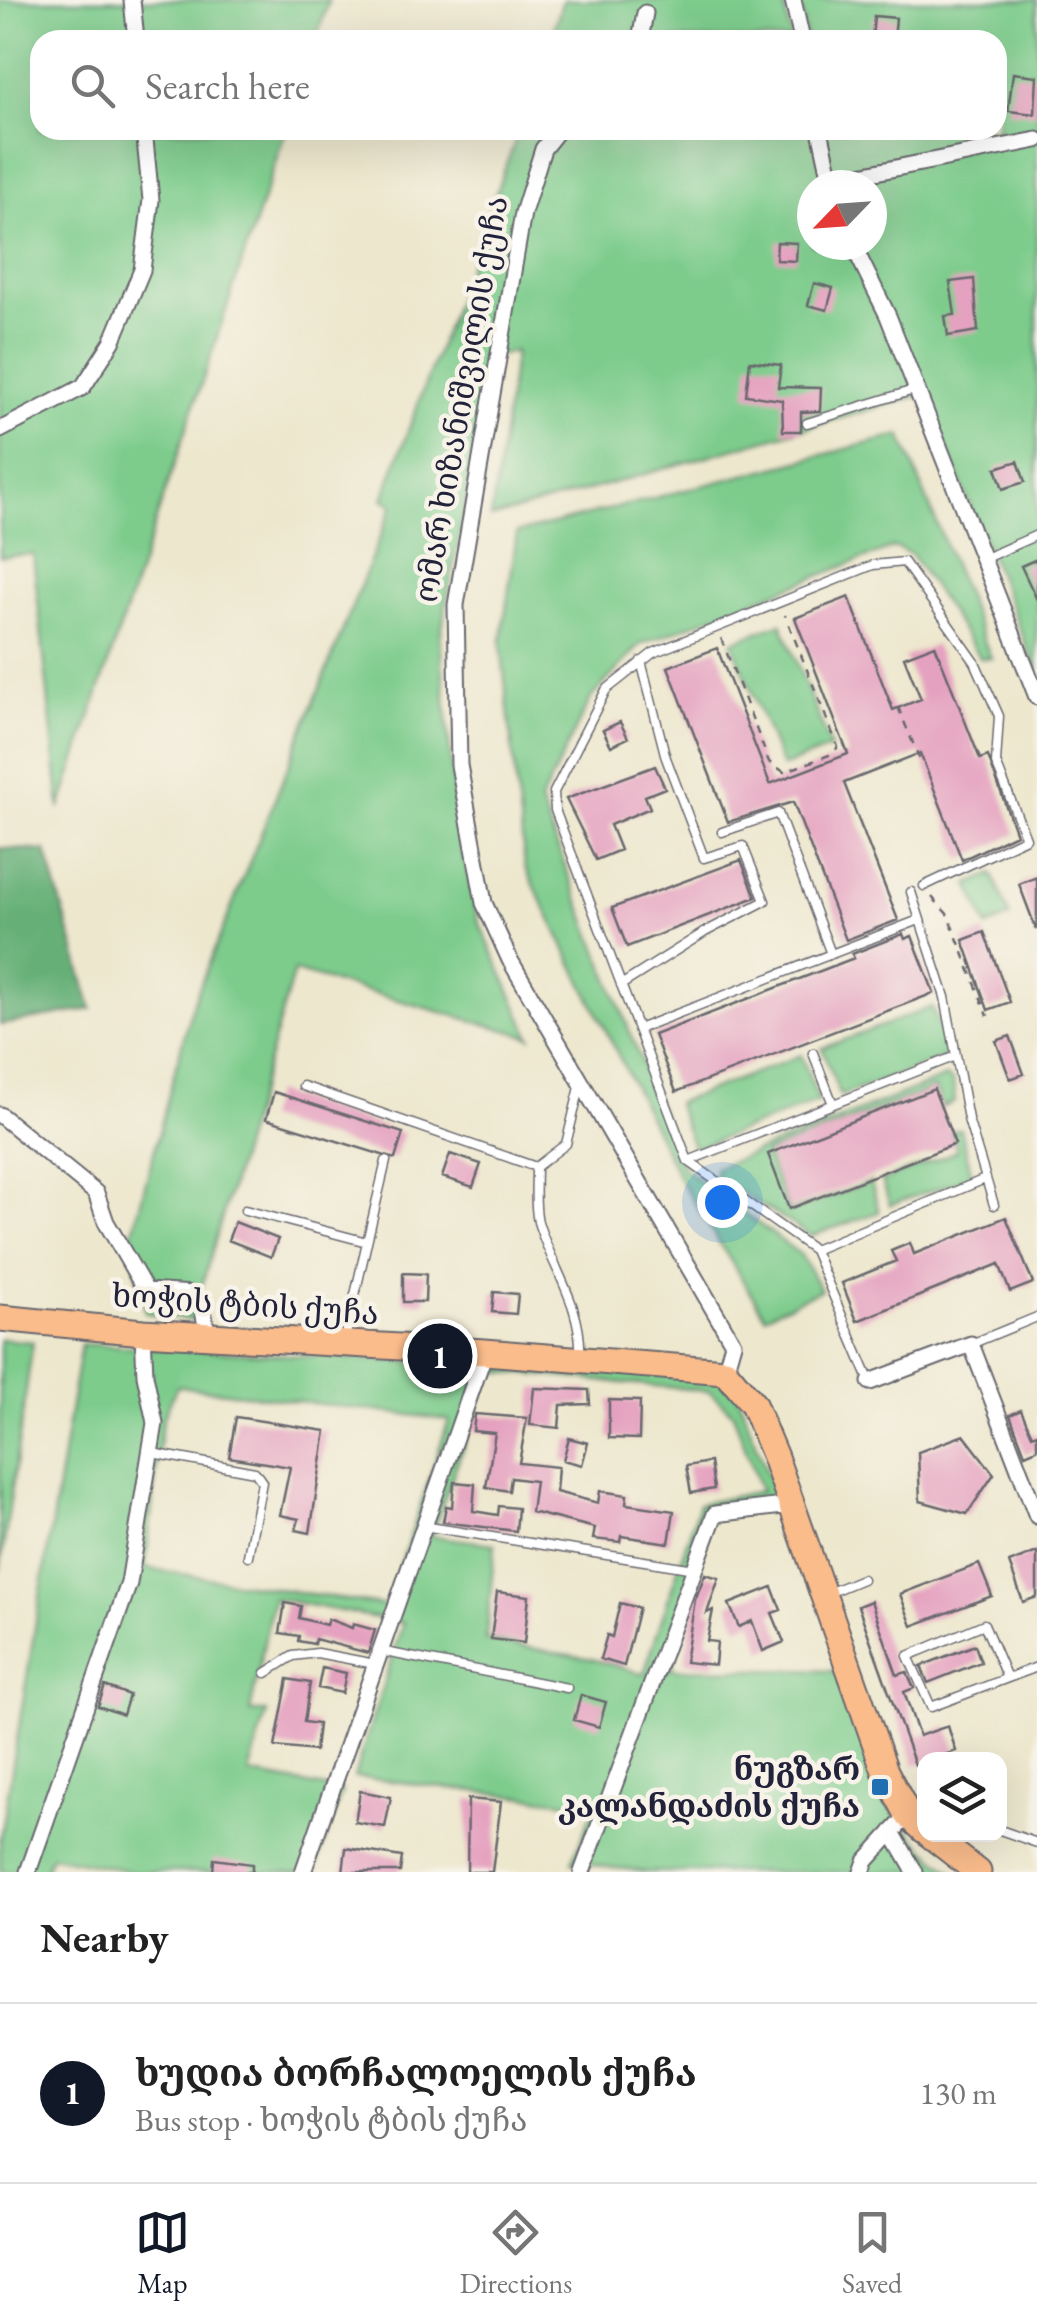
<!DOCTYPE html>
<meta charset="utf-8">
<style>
:root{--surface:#fff;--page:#f6f6f6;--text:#222;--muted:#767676;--line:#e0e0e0;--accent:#111827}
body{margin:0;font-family:"EB Garamond","Noto Serif Georgian",serif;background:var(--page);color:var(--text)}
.controls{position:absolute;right:30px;bottom:30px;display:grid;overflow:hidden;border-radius:20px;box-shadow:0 10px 40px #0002}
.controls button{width:90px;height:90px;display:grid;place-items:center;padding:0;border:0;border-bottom:2px solid var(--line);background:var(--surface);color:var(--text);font:50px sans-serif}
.compass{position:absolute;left:797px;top:170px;width:90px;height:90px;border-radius:50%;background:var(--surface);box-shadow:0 10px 40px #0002;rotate:245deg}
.you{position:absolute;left:722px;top:1202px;width:35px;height:35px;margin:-25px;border:8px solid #fff;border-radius:50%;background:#1a73e8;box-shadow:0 0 0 15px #1a73e833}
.badge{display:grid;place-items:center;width:65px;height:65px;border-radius:50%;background:var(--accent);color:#fff;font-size:32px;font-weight:700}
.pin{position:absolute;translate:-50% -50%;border:5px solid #fff;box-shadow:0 2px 10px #0006}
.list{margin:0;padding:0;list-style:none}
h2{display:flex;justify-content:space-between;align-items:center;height:130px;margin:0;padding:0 40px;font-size:42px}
h2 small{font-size:32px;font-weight:400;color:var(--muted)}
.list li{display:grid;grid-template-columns:65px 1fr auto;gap:30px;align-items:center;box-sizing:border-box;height:180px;padding:0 40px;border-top:2px solid var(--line)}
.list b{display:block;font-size:38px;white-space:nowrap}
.list p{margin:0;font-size:32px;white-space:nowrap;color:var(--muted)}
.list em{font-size:32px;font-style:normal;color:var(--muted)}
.icon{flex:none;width:55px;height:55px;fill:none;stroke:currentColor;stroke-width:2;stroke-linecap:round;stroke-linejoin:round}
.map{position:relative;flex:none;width:1037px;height:1872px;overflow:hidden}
.search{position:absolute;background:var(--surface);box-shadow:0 10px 40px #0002;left:30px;right:30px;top:30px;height:110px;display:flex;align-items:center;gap:25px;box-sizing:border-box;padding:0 35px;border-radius:30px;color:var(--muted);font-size:38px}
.sheet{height:310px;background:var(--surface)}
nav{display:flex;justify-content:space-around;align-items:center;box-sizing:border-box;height:140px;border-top:2px solid var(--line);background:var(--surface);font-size:28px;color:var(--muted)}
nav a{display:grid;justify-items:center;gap:5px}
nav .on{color:var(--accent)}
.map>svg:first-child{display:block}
.green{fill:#7dcc8c;stroke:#507764;stroke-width:2.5;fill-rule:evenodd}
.forest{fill:#66b078;stroke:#44695a;stroke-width:2.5}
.building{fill:#e5a2c0}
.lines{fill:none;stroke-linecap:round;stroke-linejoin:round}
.service-casing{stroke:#69676e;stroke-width:11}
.minor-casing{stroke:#69676e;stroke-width:19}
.primary-casing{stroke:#69676e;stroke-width:29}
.path{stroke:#69676e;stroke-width:2.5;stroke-dasharray:8 8;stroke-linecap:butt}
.service{stroke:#fff;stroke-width:8}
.minor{stroke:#fff;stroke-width:15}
.primary{stroke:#fabc8b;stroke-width:25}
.poi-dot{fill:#1f6fb2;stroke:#f7f3e8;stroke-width:4}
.labels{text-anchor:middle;stroke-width:9;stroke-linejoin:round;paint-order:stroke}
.street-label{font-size:32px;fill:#22223b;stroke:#f7f3e8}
.poi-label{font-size:32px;font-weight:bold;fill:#22223b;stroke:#f7f3e8;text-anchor:end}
</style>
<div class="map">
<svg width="1037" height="1872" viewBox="0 0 1037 1872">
<rect width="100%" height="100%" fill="#f7f3e8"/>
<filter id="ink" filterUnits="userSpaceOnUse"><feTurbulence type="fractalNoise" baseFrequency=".01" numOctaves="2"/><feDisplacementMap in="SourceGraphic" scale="20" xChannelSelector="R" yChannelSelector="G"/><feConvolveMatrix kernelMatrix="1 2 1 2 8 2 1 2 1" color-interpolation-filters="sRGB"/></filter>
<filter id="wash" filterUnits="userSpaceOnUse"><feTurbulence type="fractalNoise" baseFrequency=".0048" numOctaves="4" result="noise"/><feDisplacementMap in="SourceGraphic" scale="40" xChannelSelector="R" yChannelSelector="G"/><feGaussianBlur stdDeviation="2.25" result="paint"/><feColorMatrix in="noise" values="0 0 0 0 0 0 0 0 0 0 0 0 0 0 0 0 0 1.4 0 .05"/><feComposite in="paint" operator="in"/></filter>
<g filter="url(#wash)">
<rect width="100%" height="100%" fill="#ede7cd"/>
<path class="green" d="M 0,0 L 329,0 L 316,40 L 40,40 L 40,130 L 286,130 L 60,808 L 33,554 L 0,557 Z
M 563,0 L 783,0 L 792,40 L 550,40 Z
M 800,0 L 1037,0 L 1037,672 L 925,394 L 491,518 L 515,351 L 493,357 L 440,638 L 456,819 L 478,920 L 531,1037 L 294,971 L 192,1320 L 146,1313 L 130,1243 L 192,1006 L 393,505 L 383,499 L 519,130 L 997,130 L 997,40 L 806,40 ZM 812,185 L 872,185 L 872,245 L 812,245 Z
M 901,435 L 991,658 L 980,658 L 911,554 L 894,547 L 641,644 L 591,698 L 540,802 L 683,1168 L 801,1255 L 821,1290 L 765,1316 L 680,1180 L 525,867 L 501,644 L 517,533 Z
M 781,623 L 831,748 L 782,767 L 732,642 Z
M 993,874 L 1010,917 L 987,927 L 969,884 Z
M 932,1007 L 950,1056 L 840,1096 L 822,1048 Z
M 801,1055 L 819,1101 L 694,1149 L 676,1103 Z
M 946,1077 L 953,1081 L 955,1102 L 943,1107 L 935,1088 L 765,1153 L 789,1212 L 871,1182 L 879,1212 L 811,1236 L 715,1177 L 715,1168 Z
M 960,1129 L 971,1171 L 968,1178 L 890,1205 L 882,1181 L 957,1151 L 951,1131 Z
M 0,1339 L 33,1342 L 0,1571 Z
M 81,1344 L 722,1378 L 739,1398 L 777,1500 L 707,1510 L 672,1669 L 838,1671 C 867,1751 881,1820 953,1872 L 646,1872 L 572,1862 L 595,1805 L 354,1777 L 403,1623 L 273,1598 L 250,1712 L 267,1712 L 249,1774 L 342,1791 L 315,1872 L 134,1872 L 51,1856 L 45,1872 L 0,1872 L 0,1843 ZM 490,1371 L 709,1391 L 733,1413 L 761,1491 L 699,1504 L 644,1674 L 592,1659 L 486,1640 L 495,1544 L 431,1536 ZM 177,1386 L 449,1420 L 387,1606 L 145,1568 L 162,1420 Z"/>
<path class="forest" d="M 0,848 L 46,851 L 92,1009 L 0,1025 Z"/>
<g id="blocks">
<path class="building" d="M 874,16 L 896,18 L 894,40 L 872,39 Z
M 1013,73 L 1037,76 L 1035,114 L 1008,111 Z
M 777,242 L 797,243 L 796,261 L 776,260 Z
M 974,279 L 978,331 L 948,336 L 945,316 L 955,315 L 950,282 Z
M 814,283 L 833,288 L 827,310 L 808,305 Z
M 750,361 L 781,365 L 778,387 L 821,388 L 820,411 L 801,412 L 801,431 L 783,431 L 782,400 L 746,395 Z
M 1018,461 L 1025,482 L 1003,489 L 996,468 Z
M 1037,559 L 1037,600 L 1021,566 Z
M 849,597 L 893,710 L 921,699 L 904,657 L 935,645 L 980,759 L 988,756 L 1016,834 L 962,860 L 920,753 L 844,783 L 898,920 L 846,940 L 793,802 L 728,822 L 668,667 L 717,648 L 770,784 L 848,754 L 795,618 Z
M 620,722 L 628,738 L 611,746 L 603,730 Z
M 655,766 L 665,788 L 645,796 L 650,808 L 610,825 L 620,850 L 596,860 L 566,799 Z
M 741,860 L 756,897 L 627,947 L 612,908 Z
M 1037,877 L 1037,929 L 1036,929 L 1019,884 Z
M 984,932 L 1010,1002 L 988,1010 L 963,940 Z
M 903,934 L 905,939 L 912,936 L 934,993 L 676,1092 L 654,1035 L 854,958 L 852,954 Z
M 1010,1036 L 1024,1074 L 1010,1079 L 996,1041 Z
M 934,1089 L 955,1144 L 789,1209 L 768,1154 Z
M 274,1092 L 403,1133 L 395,1159 L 266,1119 Z
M 450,1154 L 481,1164 L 473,1187 L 442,1177 Z
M 1006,1217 L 1033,1283 L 1010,1292 L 999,1264 L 857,1321 L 842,1283 L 896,1261 L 891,1251 L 910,1243 L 914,1254 Z
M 235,1222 L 278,1239 L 271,1257 L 228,1240 Z
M 403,1273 L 426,1274 L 425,1302 L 403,1302 Z
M 494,1292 L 518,1294 L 516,1314 L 492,1312 Z
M 534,1388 L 589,1390 L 590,1404 L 561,1405 L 559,1428 L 530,1425 Z
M 609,1400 L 640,1401 L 639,1439 L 609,1438 Z
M 1021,1410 L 1032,1435 L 1037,1433 L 1037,1449 L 1025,1454 L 1010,1415 Z
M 475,1414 L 527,1418 L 519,1463 L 558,1467 L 556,1492 L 598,1503 L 600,1491 L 627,1495 L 626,1504 L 674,1511 L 669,1543 L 621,1536 L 620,1542 L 593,1539 L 595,1528 L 531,1512 L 535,1481 L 511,1478 L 509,1491 L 486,1487 L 495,1433 L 473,1431 Z
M 236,1417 L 326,1431 L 310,1533 L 296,1530 L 299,1519 L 280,1515 L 290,1467 L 229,1457 Z
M 964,1435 L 994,1474 L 967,1514 L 920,1501 L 918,1452 Z
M 569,1438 L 588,1443 L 582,1465 L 563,1460 Z
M 710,1462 L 714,1489 L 691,1493 L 686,1466 Z
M 454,1482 L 475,1484 L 473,1511 L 498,1515 L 499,1506 L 518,1508 L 516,1531 L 443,1522 L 446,1506 L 452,1507 Z
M 1037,1552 L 1037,1597 L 1023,1602 L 1009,1563 Z
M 979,1564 L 992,1596 L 912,1626 L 900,1594 Z
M 705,1574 L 719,1578 L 707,1613 L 713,1610 L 707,1641 L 717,1642 L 715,1665 L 685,1662 L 695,1600 Z
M 772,1587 L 781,1610 L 772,1613 L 784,1642 L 763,1651 L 752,1621 L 739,1627 L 729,1604 Z
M 497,1592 L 529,1596 L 524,1643 L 491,1639 Z
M 871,1601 L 897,1675 L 907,1672 L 914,1688 L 904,1692 L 919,1736 L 948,1726 L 956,1751 L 915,1765 L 858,1606 Z
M 285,1603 L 301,1606 L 299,1618 L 326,1625 L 328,1619 L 352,1628 L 353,1624 L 375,1630 L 368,1653 L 315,1639 L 314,1644 L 298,1641 L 299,1636 L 280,1633 Z
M 620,1603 L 639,1608 L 624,1666 L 600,1659 L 607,1635 L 612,1637 Z
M 975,1645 L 981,1662 L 928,1683 L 921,1666 Z
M 322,1668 L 346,1673 L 342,1693 L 318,1688 Z
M 288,1679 L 310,1683 L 304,1722 L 318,1724 L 315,1751 L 275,1747 Z
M 105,1686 L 129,1695 L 123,1715 L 98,1706 Z
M 581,1695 L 606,1702 L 599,1727 L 574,1720 Z
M 360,1791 L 391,1797 L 385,1827 L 355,1822 Z
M 468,1799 L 501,1802 L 492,1872 L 467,1872 Z
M 346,1848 L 402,1857 L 400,1872 L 343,1872 Z
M 214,1859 L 252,1864 L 252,1872 L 213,1872 Z"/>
</g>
</g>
<g filter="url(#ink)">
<use href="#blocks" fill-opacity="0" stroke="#69676e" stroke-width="2.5"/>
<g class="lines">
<defs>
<path id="service" d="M 807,423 L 917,389
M 983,559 L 1037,535
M 722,832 L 778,813 L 831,954
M 911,892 L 945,997 L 968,1119 L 994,1205
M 621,985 L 705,932 L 765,901 L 743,846 L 704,858 L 666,758 L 641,661
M 638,1029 L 919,920
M 813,1053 L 833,1104
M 303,1086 L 536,1167 C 536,1184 534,1206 538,1222 C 552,1268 583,1306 580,1357
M 688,1161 L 956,1056
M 536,1167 L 566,1144 L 581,1083
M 245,1210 L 367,1242 L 345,1339
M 367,1242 L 386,1161
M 814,1250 L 985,1179
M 971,1344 L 1037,1317
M 870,1382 L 814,1250 L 688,1161 L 555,810 L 554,792 L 606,690 L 653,653 L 873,565 L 904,562 L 975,662 L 999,716 L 996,763 L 1026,838 L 924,886
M 152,1453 L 255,1472 L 262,1482 L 248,1556
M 423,1526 L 695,1569
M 828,1593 L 862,1579
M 380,1651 L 567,1688
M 266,1673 L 293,1656 L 317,1653 L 375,1664
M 1007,1678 L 984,1624 L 908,1656 L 931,1707 L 1037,1667
M 1000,1830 L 1037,1843"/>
<path id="minor" d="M 132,0 L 136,40
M 793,0 L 802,40
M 640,40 L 645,13
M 558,130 L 543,149 L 523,213 L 456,605 L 459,765 L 484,903 L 510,960 L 733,1343 L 725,1371
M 820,130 L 832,185
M 830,181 L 1037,140
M 853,245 L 888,316 L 1037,697
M 0,430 L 83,387 L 112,342 L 142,270 L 151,200 L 144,130
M 0,1115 L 96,1193 L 106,1222 L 146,1291 L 193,1294 L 202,1305 L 208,1336
M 870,1382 L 971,1344 L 1037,1516
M 892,1832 L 915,1872
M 28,1872 L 129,1583 L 155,1423 L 145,1375 L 143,1332
M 303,1872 L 485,1352
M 582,1872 L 715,1514 L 792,1505
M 862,1872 L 866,1861 L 908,1815"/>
<path id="primary" d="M 0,1318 L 143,1332 L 485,1352 L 725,1371 L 753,1404 L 775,1457 L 885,1771 L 908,1815 L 924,1830
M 929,1834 L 978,1872"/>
</defs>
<use href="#service" class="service-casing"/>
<use href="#minor" class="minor-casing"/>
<use href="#primary" class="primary-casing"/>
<path class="path" d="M 721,638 L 769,762 L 784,772 L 832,754 L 838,747 L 785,615
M 898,707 L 920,760
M 932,897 L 948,915 L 988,1016"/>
<use href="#service" class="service"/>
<use href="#minor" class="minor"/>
<use href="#primary" class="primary"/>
</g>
</g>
<rect class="poi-dot" x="870" y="1777" width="20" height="20" rx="5"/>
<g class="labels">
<g class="street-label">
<text transform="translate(461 399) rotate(-80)" y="11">ომარ ხიზანიშვილის ქუჩა</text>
<text transform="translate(245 1304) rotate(4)" y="11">ხოჭის ტბის ქუჩა</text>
</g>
<g class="poi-label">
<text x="860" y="1780">ნუგზარ<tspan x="860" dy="37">კალანდაძის ქუჩა</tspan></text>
</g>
</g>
</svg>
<div class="controls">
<button><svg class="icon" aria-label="layers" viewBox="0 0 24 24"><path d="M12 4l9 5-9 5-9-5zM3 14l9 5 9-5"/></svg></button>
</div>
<svg class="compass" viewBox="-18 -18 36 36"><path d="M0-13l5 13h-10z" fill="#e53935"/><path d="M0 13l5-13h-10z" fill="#767676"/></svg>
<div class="you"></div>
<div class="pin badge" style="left:440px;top:1356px">1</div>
<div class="search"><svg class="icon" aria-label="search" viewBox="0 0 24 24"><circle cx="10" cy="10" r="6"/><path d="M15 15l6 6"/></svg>Search here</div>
</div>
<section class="sheet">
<h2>Nearby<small></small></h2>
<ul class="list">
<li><span class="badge">1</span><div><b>ხუდია ბორჩალოელის ქუჩა</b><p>Bus stop · ხოჭის ტბის ქუჩა</p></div><em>130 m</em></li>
</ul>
</section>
<nav>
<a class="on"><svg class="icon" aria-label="map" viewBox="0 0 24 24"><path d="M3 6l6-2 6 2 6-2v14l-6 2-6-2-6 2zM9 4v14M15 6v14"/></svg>Map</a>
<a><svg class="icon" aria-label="directions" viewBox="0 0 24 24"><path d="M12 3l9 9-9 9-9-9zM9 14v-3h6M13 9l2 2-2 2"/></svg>Directions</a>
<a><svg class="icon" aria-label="saved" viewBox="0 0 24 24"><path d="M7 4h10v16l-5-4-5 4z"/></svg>Saved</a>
</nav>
